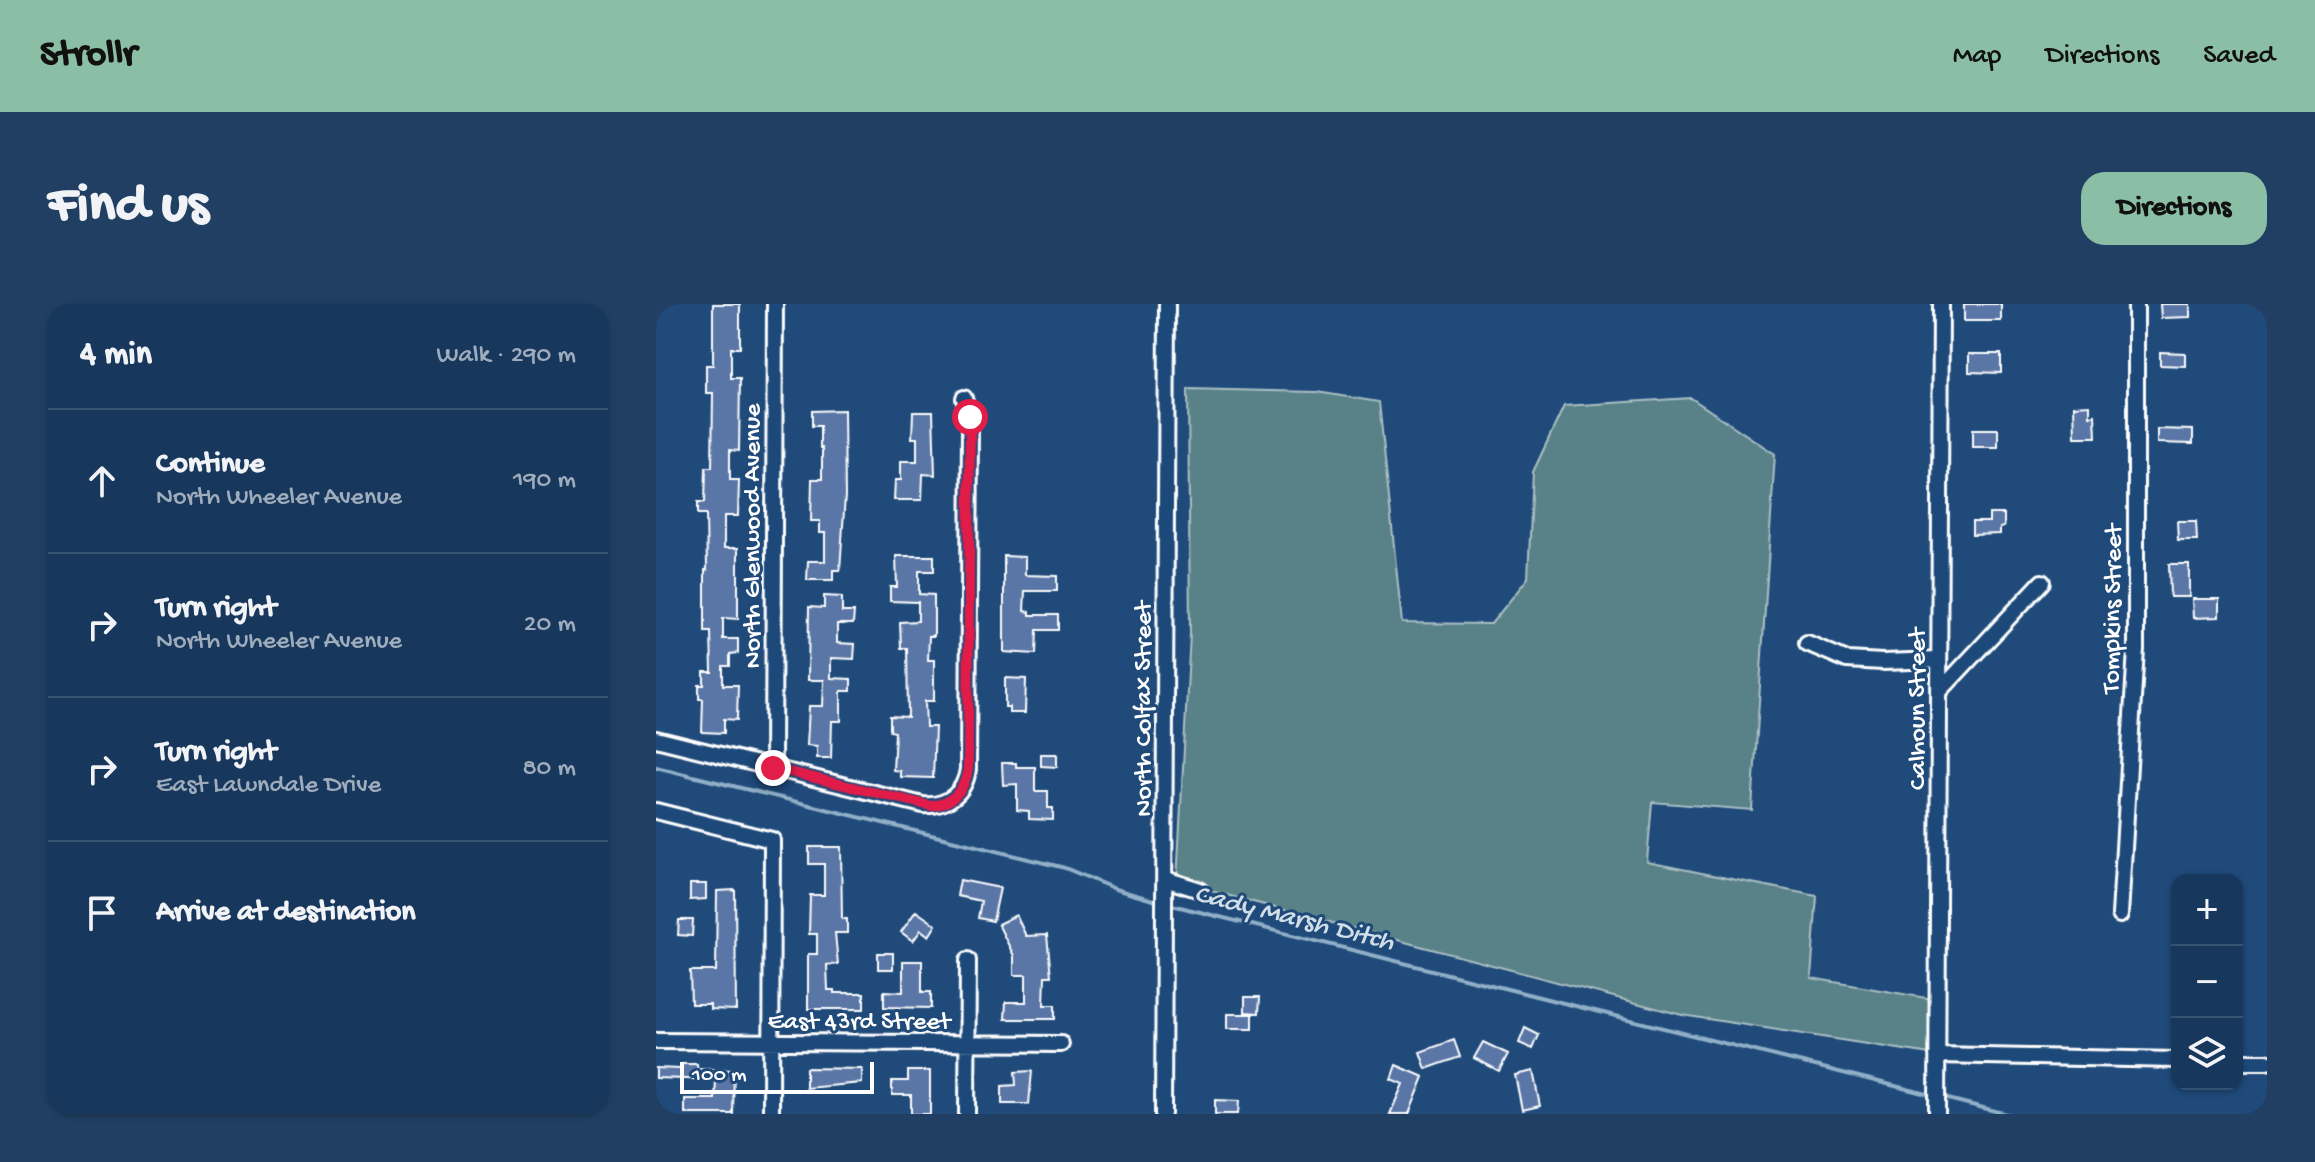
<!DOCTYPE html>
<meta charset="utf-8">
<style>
:root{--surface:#17385c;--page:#203f62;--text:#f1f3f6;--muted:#9eacbb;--line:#365272;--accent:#8abfa5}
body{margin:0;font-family:"Gochi Hand",sans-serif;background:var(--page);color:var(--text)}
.controls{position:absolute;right:24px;bottom:24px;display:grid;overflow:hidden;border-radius:16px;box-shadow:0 2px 6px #0004}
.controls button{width:72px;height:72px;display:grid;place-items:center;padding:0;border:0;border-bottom:2px solid var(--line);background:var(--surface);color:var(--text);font:40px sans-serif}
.scale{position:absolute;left:24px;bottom:20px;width:194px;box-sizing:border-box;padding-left:8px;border:4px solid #fff;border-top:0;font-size:22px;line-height:28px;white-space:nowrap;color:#fff;-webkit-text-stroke:6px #1f4a7a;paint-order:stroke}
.stop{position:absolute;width:24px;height:24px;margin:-18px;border:6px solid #e11d48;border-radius:50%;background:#fff}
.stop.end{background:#e11d48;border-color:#fff;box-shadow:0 2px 8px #0008}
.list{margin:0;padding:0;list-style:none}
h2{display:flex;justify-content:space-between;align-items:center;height:104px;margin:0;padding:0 32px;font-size:34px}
h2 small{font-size:26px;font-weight:400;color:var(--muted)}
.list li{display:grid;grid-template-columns:52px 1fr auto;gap:24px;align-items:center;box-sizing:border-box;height:144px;padding:0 32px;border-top:2px solid var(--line)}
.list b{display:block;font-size:30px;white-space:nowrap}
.list p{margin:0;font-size:26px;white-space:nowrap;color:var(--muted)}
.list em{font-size:26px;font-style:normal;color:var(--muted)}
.icon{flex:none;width:44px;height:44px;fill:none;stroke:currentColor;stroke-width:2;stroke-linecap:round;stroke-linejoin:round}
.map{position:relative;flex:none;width:1611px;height:810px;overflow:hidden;border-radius:24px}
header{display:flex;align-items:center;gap:48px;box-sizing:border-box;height:112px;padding:0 40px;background:var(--accent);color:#111}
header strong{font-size:38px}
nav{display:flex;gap:44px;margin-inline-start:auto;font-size:28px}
.intro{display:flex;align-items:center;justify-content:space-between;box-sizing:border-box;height:192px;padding:0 48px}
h1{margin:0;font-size:56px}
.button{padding:20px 36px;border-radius:24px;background:var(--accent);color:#111;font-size:28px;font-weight:700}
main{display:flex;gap:48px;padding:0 48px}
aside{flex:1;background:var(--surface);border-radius:24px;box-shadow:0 2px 6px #0004}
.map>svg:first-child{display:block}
.green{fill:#598288;stroke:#acc0c4;stroke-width:2}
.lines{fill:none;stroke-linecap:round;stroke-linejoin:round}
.stream{stroke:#91b0c8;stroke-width:4}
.building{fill:#5a76a6;stroke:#fff;stroke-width:2}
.minor-casing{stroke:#fff;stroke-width:20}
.minor{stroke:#1f4a7a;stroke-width:14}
.route{stroke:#e11d48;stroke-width:10}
.labels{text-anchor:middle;stroke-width:6;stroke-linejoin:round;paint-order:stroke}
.street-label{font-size:26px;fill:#fff;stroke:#1f4a7a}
.water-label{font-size:28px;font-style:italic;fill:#d1dee8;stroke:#1f4a7a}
</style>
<header>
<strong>Strollr</strong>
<nav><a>Map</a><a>Directions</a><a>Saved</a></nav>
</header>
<div class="intro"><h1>Find us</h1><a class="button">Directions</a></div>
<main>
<aside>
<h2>4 min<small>Walk · 290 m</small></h2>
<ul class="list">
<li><svg class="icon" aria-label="ahead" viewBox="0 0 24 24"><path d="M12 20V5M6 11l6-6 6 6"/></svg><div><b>Continue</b><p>North Wheeler Avenue</p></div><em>190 m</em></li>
<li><svg class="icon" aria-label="right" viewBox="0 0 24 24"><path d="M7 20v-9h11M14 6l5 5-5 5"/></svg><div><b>Turn right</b><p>North Wheeler Avenue</p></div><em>20 m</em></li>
<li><svg class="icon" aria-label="right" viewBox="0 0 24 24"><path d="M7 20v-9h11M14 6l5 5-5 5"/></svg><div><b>Turn right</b><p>East Lawndale Drive</p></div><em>80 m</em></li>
<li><svg class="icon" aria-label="arrive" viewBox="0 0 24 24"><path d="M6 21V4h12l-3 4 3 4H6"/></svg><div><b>Arrive at destination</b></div></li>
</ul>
</aside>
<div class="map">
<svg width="1611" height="810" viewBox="0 0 1611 810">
<rect width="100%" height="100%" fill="#1f4a7a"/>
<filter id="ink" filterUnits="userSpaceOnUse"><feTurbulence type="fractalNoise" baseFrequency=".0125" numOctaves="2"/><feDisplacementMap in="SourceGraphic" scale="16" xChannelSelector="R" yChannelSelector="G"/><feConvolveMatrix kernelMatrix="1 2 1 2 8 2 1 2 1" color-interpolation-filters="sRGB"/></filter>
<g filter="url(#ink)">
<path class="green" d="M 532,85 L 661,88 L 723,98 L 746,319 L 835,320 L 872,274 L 877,168 L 908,102 L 1035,94 L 1119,150 L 1096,506 L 996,498 L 991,558 L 1161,592 L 1155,674 L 1282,696 L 1281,751 L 1026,711 L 521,578 L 534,329 Z"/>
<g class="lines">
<path class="stream" d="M 0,463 L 409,564 L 459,585 L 504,598
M 512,600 L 1271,790
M 1292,795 L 1351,810"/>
</g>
<path class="building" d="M 57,0 L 84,0 L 84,44 L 75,44 L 75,74 L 84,74 L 83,147 L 74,146 L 74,176 L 83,176 L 82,212 L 68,212 L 68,244 L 82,244 L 82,315 L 67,314 L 67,335 L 82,335 L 82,349 L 74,350 L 74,362 L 67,362 L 67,381 L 82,381 L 81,416 L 68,415 L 68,429 L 46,428 L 47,395 L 43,395 L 43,381 L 48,381 L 48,368 L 56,368 L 55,328 L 49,328 L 49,266 L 51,266 L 50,210 L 42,210 L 42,198 L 49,198 L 50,163 L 56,163 L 57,89 L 50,89 L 50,61 L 57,61 Z
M 1308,0 L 1345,0 L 1345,17 L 1308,17 Z
M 1504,0 L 1534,0 L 1534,13 L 1505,14 Z
M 1504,48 L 1529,49 L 1529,62 L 1504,61 Z
M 1313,50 L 1345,50 L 1345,69 L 1313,68 Z
M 1434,101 L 1434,112 L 1439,111 L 1440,133 L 1419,133 L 1418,102 Z
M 188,106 L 189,192 L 184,266 L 177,266 L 177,276 L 151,276 L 152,257 L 169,257 L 169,229 L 164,229 L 164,217 L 155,217 L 156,175 L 166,175 L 166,144 L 164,144 L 164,122 L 156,122 L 156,107 Z
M 257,108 L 277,108 L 279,171 L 267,170 L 266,196 L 238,196 L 239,176 L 245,176 L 245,157 L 261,157 L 261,134 L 256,134 Z
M 1317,125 L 1342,125 L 1342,143 L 1317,143 Z
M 1501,125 L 1537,126 L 1537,140 L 1501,139 Z
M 1333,210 L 1348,210 L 1348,223 L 1344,224 L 1344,230 L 1316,231 L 1316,218 L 1333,218 Z
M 1521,217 L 1540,217 L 1541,236 L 1522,236 Z
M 240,252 L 278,252 L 278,267 L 263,267 L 263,290 L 278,291 L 278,332 L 273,332 L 272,356 L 278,356 L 278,397 L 269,397 L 270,423 L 279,423 L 277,474 L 244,473 L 244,467 L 237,466 L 239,428 L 234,427 L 234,412 L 252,413 L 251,344 L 245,344 L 244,318 L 262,317 L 262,298 L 234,297 L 234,283 L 241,283 Z
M 348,252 L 369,253 L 369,271 L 401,272 L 401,287 L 369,287 L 368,307 L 374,308 L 374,311 L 402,311 L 402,326 L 381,326 L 380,350 L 348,348 Z
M 1513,260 L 1533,260 L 1533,293 L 1514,293 Z
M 168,292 L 186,293 L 186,308 L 198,308 L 197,320 L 181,320 L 181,339 L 199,340 L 198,355 L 175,354 L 175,374 L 195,375 L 195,387 L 185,387 L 185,417 L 176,417 L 175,454 L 161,454 L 161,442 L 151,441 L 153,402 L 167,402 L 168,376 L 152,376 L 153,303 L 168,304 Z
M 1536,295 L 1563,295 L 1563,313 L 1537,314 Z
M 349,374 L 370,375 L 369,409 L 353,409 L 353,403 L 349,403 Z
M 385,450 L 401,450 L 401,463 L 385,462 Z
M 346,459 L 360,459 L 360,463 L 379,463 L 379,487 L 392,487 L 392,504 L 397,504 L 397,516 L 373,515 L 373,507 L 361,506 L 361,480 L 347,481 Z
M 153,543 L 185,543 L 186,615 L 191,615 L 191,629 L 179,629 L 182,660 L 171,661 L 172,686 L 178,686 L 178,689 L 208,689 L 208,705 L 152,705 L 152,650 L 161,650 L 161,630 L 153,630 L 154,591 L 168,591 L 168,560 L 153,560 Z
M 304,576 L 344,584 L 337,617 L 322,614 L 325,597 L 301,592 Z
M 34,580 L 50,580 L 50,595 L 34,596 Z
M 79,586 L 80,706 L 54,705 L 54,700 L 35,700 L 34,667 L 60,667 L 61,587 Z
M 260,607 L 280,621 L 273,632 L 265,626 L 257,637 L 245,628 Z
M 360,611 L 370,632 L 391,631 L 395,672 L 389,672 L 388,701 L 399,701 L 399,715 L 349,715 L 350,698 L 370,698 L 370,671 L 358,671 L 358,652 L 342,620 Z
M 23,616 L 37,616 L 36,632 L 22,631 Z
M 222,649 L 237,649 L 237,665 L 222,665 Z
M 247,657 L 266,657 L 266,688 L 275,688 L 275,704 L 228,703 L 228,687 L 247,688 Z
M 589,693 L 604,693 L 603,709 L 589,708 Z
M 571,710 L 597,710 L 597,725 L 571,725 Z
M 869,724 L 883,731 L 877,745 L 863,739 Z
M 798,736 L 804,753 L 770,765 L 764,748 Z
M 827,738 L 852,750 L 843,767 L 818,754 Z
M 26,760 L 41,760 L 41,765 L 78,766 L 77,810 L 29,810 L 29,795 L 59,795 L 60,776 L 0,774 L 0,764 L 25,765 Z
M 740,761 L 768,773 L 753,810 L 734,810 L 747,780 L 735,775 Z
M 150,764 L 206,765 L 206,779 L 150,784 Z
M 252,767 L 274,767 L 274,810 L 255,810 L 255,791 L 236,791 L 236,777 L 252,777 Z
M 376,767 L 373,800 L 346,800 L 346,782 L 360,781 L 359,768 Z
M 877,767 L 884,802 L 866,806 L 859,771 Z
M 559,796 L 583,797 L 582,810 L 559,810 Z"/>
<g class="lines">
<defs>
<path id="minor" d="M 1151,339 L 1191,356 L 1227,358 L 1283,356
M 1283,388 L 1386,278
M 0,435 L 267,501 C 291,503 309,489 312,465 L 314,121 L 308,94
M 117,464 L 119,0
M 0,507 L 116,536 L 115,810
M 509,575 L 544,586
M 1464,611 L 1480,345 L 1480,0
M 0,737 L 405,740
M 1281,751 L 1521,756
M 1581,758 L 1611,758
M 311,810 L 312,656
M 507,810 L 511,0
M 1281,810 L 1285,0"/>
</defs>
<use href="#minor" class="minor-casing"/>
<use href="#minor" class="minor"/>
</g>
</g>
<g class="lines" filter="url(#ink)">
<path class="route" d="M 117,464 L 275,502 C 296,500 309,486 312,465 L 314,113"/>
</g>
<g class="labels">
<g class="street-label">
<text transform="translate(94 232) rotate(-90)" y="9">North Glenwood Avenue</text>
<text transform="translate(1454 305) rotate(-89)" y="9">Tompkins Street</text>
<text transform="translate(485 405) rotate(-90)" y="9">North Colfax Street</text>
<text transform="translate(1259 405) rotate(-90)" y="9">Calhoun Street</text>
<text x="203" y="724">East 43rd Street</text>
</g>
<g class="water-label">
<text transform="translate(639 611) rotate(14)" y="10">Cady Marsh Ditch</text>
</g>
</g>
</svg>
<div class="controls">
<button>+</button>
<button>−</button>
<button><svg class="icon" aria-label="layers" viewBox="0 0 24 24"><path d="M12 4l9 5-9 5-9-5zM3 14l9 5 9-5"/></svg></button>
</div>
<div class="scale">100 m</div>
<div class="stop" style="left:314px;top:113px"></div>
<div class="stop end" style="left:117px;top:464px"></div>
</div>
</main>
